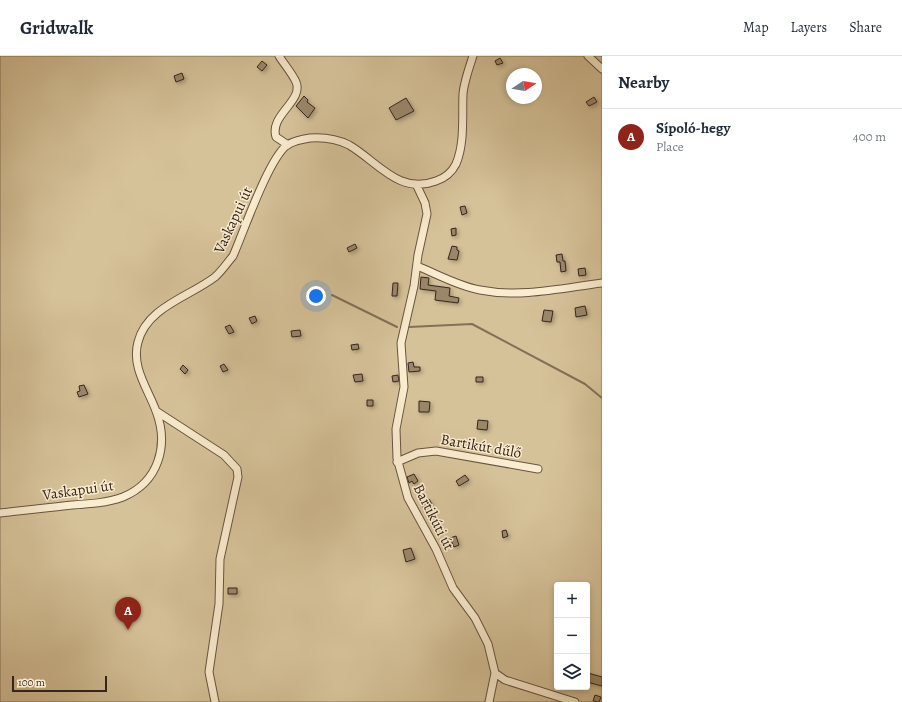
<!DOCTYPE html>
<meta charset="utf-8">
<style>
:root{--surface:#fff;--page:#f6f6f7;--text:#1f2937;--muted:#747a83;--line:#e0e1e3;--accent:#8f2418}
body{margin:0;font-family:Alegreya,serif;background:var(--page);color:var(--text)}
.controls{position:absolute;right:12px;bottom:12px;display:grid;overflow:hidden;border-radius:4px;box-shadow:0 2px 6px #0003}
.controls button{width:36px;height:36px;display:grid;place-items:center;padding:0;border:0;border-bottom:1px solid var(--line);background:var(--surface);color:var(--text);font:20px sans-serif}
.compass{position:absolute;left:506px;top:12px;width:36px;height:36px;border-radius:50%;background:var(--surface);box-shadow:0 2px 6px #0003;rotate:78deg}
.scale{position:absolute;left:12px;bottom:10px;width:95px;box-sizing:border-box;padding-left:4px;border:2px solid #36251c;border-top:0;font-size:11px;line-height:14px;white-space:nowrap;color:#36251c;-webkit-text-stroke:3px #faecce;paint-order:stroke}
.you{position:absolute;left:316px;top:240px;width:14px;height:14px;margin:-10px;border:3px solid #fff;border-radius:50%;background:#1a73e8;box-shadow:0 0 0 6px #1a73e833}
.badge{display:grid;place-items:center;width:26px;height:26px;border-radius:50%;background:var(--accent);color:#fff;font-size:13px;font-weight:700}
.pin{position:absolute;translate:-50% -33px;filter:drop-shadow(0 1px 2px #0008)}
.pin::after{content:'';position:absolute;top:21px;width:14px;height:12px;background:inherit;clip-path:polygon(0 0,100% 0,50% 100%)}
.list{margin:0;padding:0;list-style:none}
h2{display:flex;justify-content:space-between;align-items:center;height:52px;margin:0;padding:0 16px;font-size:17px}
h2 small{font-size:13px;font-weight:400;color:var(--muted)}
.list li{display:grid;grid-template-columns:26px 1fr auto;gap:12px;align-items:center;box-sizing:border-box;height:56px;padding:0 16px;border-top:1px solid var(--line)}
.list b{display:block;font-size:15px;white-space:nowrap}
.list p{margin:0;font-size:13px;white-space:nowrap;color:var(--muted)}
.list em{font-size:13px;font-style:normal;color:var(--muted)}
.icon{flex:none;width:22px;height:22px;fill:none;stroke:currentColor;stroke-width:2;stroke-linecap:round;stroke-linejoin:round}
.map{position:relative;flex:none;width:602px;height:646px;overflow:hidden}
header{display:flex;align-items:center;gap:24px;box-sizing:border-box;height:56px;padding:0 20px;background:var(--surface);border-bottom:1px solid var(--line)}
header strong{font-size:19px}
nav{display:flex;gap:22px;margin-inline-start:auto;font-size:14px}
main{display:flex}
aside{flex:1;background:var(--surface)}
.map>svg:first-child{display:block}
.green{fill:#d6c299;stroke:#86745a;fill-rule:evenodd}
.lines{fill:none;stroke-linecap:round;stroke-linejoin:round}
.stream{stroke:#827058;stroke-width:2}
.building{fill:#9a876b;stroke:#36251c;filter:url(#shadow)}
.minor-casing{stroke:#665442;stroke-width:9}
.minor{stroke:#faecce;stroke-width:7}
.labels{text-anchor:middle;stroke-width:3;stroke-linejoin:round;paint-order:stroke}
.street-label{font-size:15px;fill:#36251c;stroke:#faecce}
</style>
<header>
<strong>Gridwalk</strong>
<nav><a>Map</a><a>Layers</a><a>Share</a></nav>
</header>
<main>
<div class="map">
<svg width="602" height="646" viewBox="0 0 602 646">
<defs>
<filter id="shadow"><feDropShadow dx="2" dy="2" stdDeviation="2" flood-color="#0004"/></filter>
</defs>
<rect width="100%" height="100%" fill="#f7e2b3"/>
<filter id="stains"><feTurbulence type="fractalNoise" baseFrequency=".005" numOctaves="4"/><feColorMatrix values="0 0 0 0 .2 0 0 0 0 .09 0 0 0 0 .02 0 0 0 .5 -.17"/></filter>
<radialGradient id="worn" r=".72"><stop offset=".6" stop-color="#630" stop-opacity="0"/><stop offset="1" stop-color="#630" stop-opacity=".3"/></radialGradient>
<path class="green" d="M 0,0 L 602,0 L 602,646 L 0,646 ZM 512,18 L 536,18 L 536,42 L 512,42 ZM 557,529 L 587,529 L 587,631 L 557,631 Z"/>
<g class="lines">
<path class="stream" d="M 332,239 L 397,271
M 409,271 L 472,268 L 585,328 L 602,342"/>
</g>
<path class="building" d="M 500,2 L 503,7 L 497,9 L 495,5 Z
M 262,5 L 267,9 L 262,15 L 257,11 Z
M 182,17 L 184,23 L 176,26 L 174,20 Z
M 304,40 L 308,44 L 307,46 L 315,52 L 308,62 L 296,50 Z
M 594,41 L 597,46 L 589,50 L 586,46 Z
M 406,42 L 414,55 L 396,64 L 389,52 Z
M 465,150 L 467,157 L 462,159 L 460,151 Z
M 456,172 L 456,179 L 452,180 L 451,173 Z
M 355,188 L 357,192 L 349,196 L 347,192 Z
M 452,190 L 457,191 L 457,194 L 459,195 L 457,204 L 448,203 Z
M 562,198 L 563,205 L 565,205 L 566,215 L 561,216 L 560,206 L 557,206 L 556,199 Z
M 585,212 L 586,219 L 579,220 L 578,213 Z
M 421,221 L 429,222 L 428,229 L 450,232 L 449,240 L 459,242 L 458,247 L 435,244 L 436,235 L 420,233 Z
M 393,227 L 398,227 L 397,240 L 392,240 Z
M 585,250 L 587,259 L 576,261 L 575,252 Z
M 544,254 L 553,255 L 551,266 L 542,265 Z
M 255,260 L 257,265 L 252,268 L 249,262 Z
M 230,269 L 234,276 L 229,278 L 225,271 Z
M 300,274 L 301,280 L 292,281 L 291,275 Z
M 358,288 L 359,293 L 352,294 L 351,289 Z
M 413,306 L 414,311 L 420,311 L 420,315 L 409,316 L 408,307 Z
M 224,308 L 228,314 L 223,316 L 220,310 Z
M 183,309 L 188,314 L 185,318 L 180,313 Z
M 362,318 L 363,325 L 355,326 L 353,319 Z
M 398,319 L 399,325 L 393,326 L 392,320 Z
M 476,321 L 483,321 L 483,326 L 476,326 Z
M 84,329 L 88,338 L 79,341 L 77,336 L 80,335 L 79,330 Z
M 367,344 L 373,344 L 373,350 L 367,350 Z
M 419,345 L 430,346 L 429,356 L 419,356 Z
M 478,364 L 488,365 L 487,374 L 477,373 Z
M 414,418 L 418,425 L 414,428 L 412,425 L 409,427 L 407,421 Z
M 465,419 L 469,424 L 459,430 L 456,425 Z
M 429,443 L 432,448 L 424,453 L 422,449 Z
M 506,474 L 508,480 L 503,482 L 502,475 Z
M 456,480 L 459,489 L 454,491 L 450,482 Z
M 411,492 L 415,503 L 406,506 L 403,494 Z
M 228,532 L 237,532 L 237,538 L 228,538 Z
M 588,617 L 602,621 L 602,630 L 587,626 Z
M 595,639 L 601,641 L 599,646 L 593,645 Z"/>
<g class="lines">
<defs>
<path id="minor" d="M 279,0 C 284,8 292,17 296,26 C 304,45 269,59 276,81 L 288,89
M 588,0 L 602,13
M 417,130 L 425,147 L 427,158 L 418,199 L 414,230 L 401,287 L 404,331 L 396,373 L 397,402 L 408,442 L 436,493 L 453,532 L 475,562 L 488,588 L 495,617 L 505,624 L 575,646
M 417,210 C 437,218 458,230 480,234 C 521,242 562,232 602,227
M 156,355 L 224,399 L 237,413 L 238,421 L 220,503 L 219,548 L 209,616 L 215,646
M 397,406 L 418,397 L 436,395 L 538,413
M 0,457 C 24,454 48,452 72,449 C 89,448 107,447 123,441 C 159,426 169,389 156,355 C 148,333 131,311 138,286 C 147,251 189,241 215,221 C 222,215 227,207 233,200 C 244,175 268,104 287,89 C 294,85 303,83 310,82 C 323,81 337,83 349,89 C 378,106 399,139 436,125 C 445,122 452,116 456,108 C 465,87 462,60 463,38 C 464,26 469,12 473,0
M 489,646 L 495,617"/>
</defs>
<use href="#minor" class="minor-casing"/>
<use href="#minor" class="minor"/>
</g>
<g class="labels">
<g class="street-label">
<text transform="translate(233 164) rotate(-65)" y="5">Vaskapui út</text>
<text transform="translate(481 390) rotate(10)" y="5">Bartikút dűlő</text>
<text transform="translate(78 434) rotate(-8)" y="5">Vaskapui út</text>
<text transform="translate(434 461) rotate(63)" y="5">Bartikúti út</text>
</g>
</g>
<rect width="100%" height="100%" filter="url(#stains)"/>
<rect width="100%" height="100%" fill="url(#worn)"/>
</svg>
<div class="controls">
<button>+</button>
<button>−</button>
<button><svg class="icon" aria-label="layers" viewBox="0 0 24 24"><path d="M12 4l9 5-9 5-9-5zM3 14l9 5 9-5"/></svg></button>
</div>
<svg class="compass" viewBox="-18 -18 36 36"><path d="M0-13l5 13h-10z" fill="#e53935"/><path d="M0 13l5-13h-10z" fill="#747a83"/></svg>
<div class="scale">100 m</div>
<div class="you"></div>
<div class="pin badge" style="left:128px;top:574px">A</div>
</div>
<aside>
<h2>Nearby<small></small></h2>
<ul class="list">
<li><span class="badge">A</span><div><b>Sípoló-hegy</b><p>Place</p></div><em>400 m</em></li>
</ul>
</aside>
</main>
